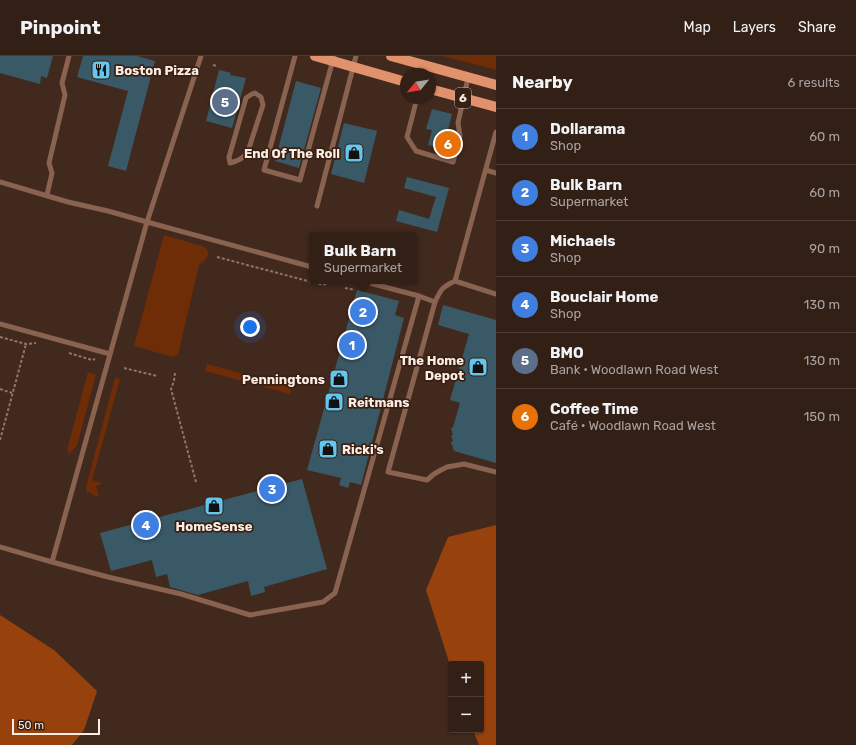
<!DOCTYPE html>
<meta charset="utf-8">
<style>
:root{--surface:#321f16;--page:#3a271f;--text:#f1f3f6;--muted:#a8a2a1;--line:#4d3d35;--accent:#1a73e8}
body{margin:0;font-family:Rubik,sans-serif;background:var(--page);color:var(--text)}
.controls{position:absolute;right:12px;bottom:12px;display:grid;overflow:hidden;border-radius:4px;box-shadow:0 1px 3px #0004}
.controls button{width:36px;height:36px;display:grid;place-items:center;padding:0;border:0;border-bottom:1px solid var(--line);background:var(--surface);color:var(--text);font:20px sans-serif}
.compass{position:absolute;left:400px;top:12px;width:36px;height:36px;border-radius:50%;background:var(--surface);box-shadow:0 1px 3px #0004;rotate:240deg}
.scale{position:absolute;left:12px;bottom:10px;width:88px;box-sizing:border-box;padding-left:4px;border:2px solid #fdece4;border-top:0;font-size:11px;line-height:14px;white-space:nowrap;color:#fdece4;-webkit-text-stroke:3px #372014;paint-order:stroke}
.you{position:absolute;left:250px;top:271px;width:14px;height:14px;margin:-10px;border:3px solid #fff;border-radius:50%;background:#1a73e8;box-shadow:0 0 0 6px #1a73e833}
.badge{display:grid;place-items:center;width:26px;height:26px;border-radius:50%;background:var(--accent);color:#fff;font-size:13px;font-weight:700}
.pin{position:absolute;translate:-50% -50%;border:2px solid #fff;box-shadow:0 1px 4px #0006}
.popup{position:absolute;left:309px;top:176px;width:108px;height:52px;box-sizing:border-box;display:grid;place-content:center;border-radius:4px;background:var(--surface);filter:drop-shadow(0 1px 3px #0005);font-size:13px;white-space:nowrap;color:var(--muted)}
.popup b{font-size:15px;color:var(--text)}
.popup::after{content:'';position:absolute;left:50%;top:100%;margin-left:-8px;border:8px solid transparent;border-top-color:var(--surface)}
.list{margin:0;padding:0;list-style:none}
h2{display:flex;justify-content:space-between;align-items:center;height:52px;margin:0;padding:0 16px;font-size:17px}
h2 small{font-size:13px;font-weight:400;color:var(--muted)}
.list li{display:grid;grid-template-columns:26px 1fr auto;gap:12px;align-items:center;box-sizing:border-box;height:56px;padding:0 16px;border-top:1px solid var(--line)}
.list b{display:block;font-size:15px;white-space:nowrap}
.list p{margin:0;font-size:13px;white-space:nowrap;color:var(--muted)}
.list em{font-size:13px;font-style:normal;color:var(--muted)}
.map{position:relative;flex:none;width:496px;height:689px;overflow:hidden}
header{display:flex;align-items:center;gap:24px;box-sizing:border-box;height:56px;padding:0 20px;background:var(--surface);border-bottom:1px solid var(--line)}
header strong{font-size:19px}
nav{display:flex;gap:22px;margin-inline-start:auto;font-size:14px}
main{display:flex}
aside{flex:1;background:var(--surface)}
.map>svg:first-child{display:block}
.green{fill:#6e2d06}
.forest{fill:#97410c}
.building{fill:#3a5967}
.lines{fill:none;stroke-linecap:round;stroke-linejoin:round}
.path{stroke:#8c766d;stroke-width:2;stroke-dasharray:3 2;stroke-linecap:butt}
.service{stroke:#896250;stroke-width:5}
.primary{stroke:#e1916c;stroke-width:10}
.labels{text-anchor:middle;stroke-width:3.5;stroke-linejoin:round;paint-order:stroke}
.shield{fill:#372014;stroke:#c2afa6;stroke-width:1}
.shield-label{font-size:12px;font-weight:bold;fill:#fdece4}
.poi-label{font-size:13px;font-weight:bold;fill:#fdece4;stroke:#372014;text-anchor:start}
</style>
<header>
<strong>Pinpoint</strong>
<nav><a>Map</a><a>Layers</a><a>Share</a></nav>
</header>
<main>
<div class="map">
<svg width="496" height="689" viewBox="0 0 496 689">
<rect width="100%" height="100%" fill="#42291e"/>
<path class="green" d="M 443,0 L 496,0 L 496,14 Z
M 164,179 L 202,190 L 207,193 C 210,202 206,203 199,209 L 178,299 L 173,301 L 134,290 Z
M 207,308 L 292,331 L 290,338 L 205,315 Z
M 88,316 L 96,319 L 77,389 L 68,400 L 69,395 L 67,394 Z
M 115,322 L 120,323 L 92,424 L 102,427 L 102,428 L 96,430 L 99,441 C 95,440 92,439 90,436 L 87,437 L 86,431 Z"/>
<path class="forest" d="M 496,469 L 496,689 L 479,689 L 473,674 L 481,674 L 481,608 L 451,608 L 451,612 L 426,534 L 448,481 Z
M 0,559 L 54,594 L 97,635 L 84,674 L 72,689 L 0,689 Z"/>
<path class="building" d="M 0,0 L 53,0 L 47,22 L 41,20 L 40,28 L 0,17 Z
M 83,0 L 137,0 L 155,5 L 126,115 L 108,110 L 128,35 L 77,21 Z
M 219,14 L 231,17 L 230,19 L 246,22 L 232,72 L 206,65 Z
M 296,25 L 321,32 L 299,112 L 275,105 Z
M 432,53 L 452,58 L 447,78 L 456,81 L 452,95 L 428,89 L 432,74 L 426,73 Z
M 344,67 L 377,75 L 364,127 L 331,118 Z
M 407,121 L 449,132 L 437,176 L 396,165 L 399,154 L 429,163 L 436,141 L 404,132 Z
M 357,234 L 399,245 L 395,259 L 404,262 L 361,429 L 350,426 L 348,432 L 339,429 L 341,422 L 307,414 Z
M 443,249 L 496,264 L 496,407 L 454,395 L 451,386 L 453,385 L 451,379 L 453,379 L 451,372 L 453,371 L 460,347 L 450,344 L 469,278 L 438,269 Z
M 302,423 L 327,513 L 264,531 L 265,536 L 251,540 L 248,525 L 198,539 L 170,531 L 167,518 L 156,521 L 152,504 L 111,515 L 100,477 Z"/>
<g class="lines">
<path class="path" d="M 213,9 L 217,10
M 217,201 L 323,229 L 326,228
M 345,232 L 355,234
M 0,281 L 26,288 L 36,287
M 69,297 L 92,304 L 95,303
M 124,312 L 157,320
M 175,317 L 174,325 L 171,333 L 196,426
M 0,333 L 12,337
M 0,384 L 26,288"/>
<path class="service" d="M 201,0 L 147,166 L 52,506 L 108,521 L 181,538 L 250,559 L 323,546 L 335,537 L 419,240
M 295,0 L 264,114 L 300,124 L 334,0
M 423,18 L 425,9
M 255,37 L 261,41 L 263,49 L 249,92 C 245,102 240,104 230,107 L 229,101 L 246,42 L 252,38 Z
M 417,42 L 407,81 L 416,95 L 453,106 L 460,80 L 458,67 L 468,22
M 486,114 L 496,117
M 0,126 L 68,146 L 108,155 L 147,166 L 312,211
M 47,139 L 52,117 L 49,107 L 65,39 L 62,27 L 69,0
M 317,150 L 356,0
M 362,225 L 419,240 L 435,246
M 455,225 L 496,76
M 496,238 L 455,225 C 442,231 441,233 435,246 L 388,416 L 427,424 L 434,418 L 441,414 L 447,411 L 464,408 L 496,416
M 0,268 L 110,298
M 0,491 L 52,506"/>
<path class="primary" d="M 315,0 L 406,26
M 391,0 L 496,29
M 430,33 L 496,51"/>
</g>
<defs>
<symbol id="restaurant-square" viewBox="-11 -11 22 22"><rect x="-9" y="-9" width="18" height="18" rx="4" fill="#64c5ee" stroke="#372014"/><path d="M-5-6h1v4h1v-4h1v4h1v-4h1v5L-1.5 .5V6h-2V.5L-5-1ZM5-6V6H3V1.5H1.5Q1.5-4 5-6Z" fill="#111"/></symbol>
<symbol id="shop-square" viewBox="-11 -11 22 22"><rect x="-9" y="-9" width="18" height="18" rx="4" fill="#64c5ee" stroke="#372014"/><path d="M-5-2.5h2.3a2.7 3.5 0 0 1 5.4 0H5L5.5 6h-11ZM-1.5-2.5h3a1.5 2.3 0 0 0-3 0Z" fill="#111"/></symbol>
</defs>
<g fill-rule="evenodd">
<use href="#restaurant-square" x="90" y="3" width="22" height="22"/>
<use href="#shop-square" x="343" y="86" width="22" height="22"/>
<use href="#shop-square" x="467" y="300" width="22" height="22"/>
<use href="#shop-square" x="328" y="312" width="22" height="22"/>
<use href="#shop-square" x="323" y="335" width="22" height="22"/>
<use href="#shop-square" x="317" y="382" width="22" height="22"/>
<use href="#shop-square" x="203" y="439" width="22" height="22"/>
</g>
<g class="labels">
<rect class="shield" x="455" y="32" width="16" height="20" rx="3"/>
<g class="shield-label">
<text x="463" y="46">6</text>
</g>
<g class="poi-label">
<text x="115" y="19">Boston Pizza</text>
<text x="340" y="102" text-anchor="end">End Of The Roll</text>
<text x="464" y="309" text-anchor="end">The Home<tspan x="464" dy="15">Depot</tspan></text>
<text x="325" y="328" text-anchor="end">Penningtons</text>
<text x="348" y="351">Reitmans</text>
<text x="342" y="398">Ricki's</text>
<text x="214" y="475" text-anchor="middle">HomeSense</text>
</g>
</g>
</svg>
<div class="controls">
<button>+</button>
<button>−</button>
</div>
<svg class="compass" viewBox="-18 -18 36 36"><path d="M0-13l5 13h-10z" fill="#e53935"/><path d="M0 13l5-13h-10z" fill="#a8a2a1"/></svg>
<div class="scale">50 m</div>
<div class="you"></div>
<div class="pin badge" style="left:352px;top:289px;background:#3f7fe0">1</div>
<div class="pin badge" style="left:363px;top:256px;background:#3f7fe0">2</div>
<div class="popup"><b>Bulk Barn</b>Supermarket</div>
<div class="pin badge" style="left:272px;top:433px;background:#3f7fe0">3</div>
<div class="pin badge" style="left:146px;top:469px;background:#3f7fe0">4</div>
<div class="pin badge" style="left:225px;top:46px;background:#5c6f8a">5</div>
<div class="pin badge" style="left:448px;top:88px;background:#e8710a">6</div>
</div>
<aside>
<h2>Nearby<small>6 results</small></h2>
<ul class="list">
<li><span class="badge" style="background:#3f7fe0">1</span><div><b>Dollarama</b><p>Shop</p></div><em>60 m</em></li>
<li><span class="badge" style="background:#3f7fe0">2</span><div><b>Bulk Barn</b><p>Supermarket</p></div><em>60 m</em></li>
<li><span class="badge" style="background:#3f7fe0">3</span><div><b>Michaels</b><p>Shop</p></div><em>90 m</em></li>
<li><span class="badge" style="background:#3f7fe0">4</span><div><b>Bouclair Home</b><p>Shop</p></div><em>130 m</em></li>
<li><span class="badge" style="background:#5c6f8a">5</span><div><b>BMO</b><p>Bank · Woodlawn Road West</p></div><em>130 m</em></li>
<li><span class="badge" style="background:#e8710a">6</span><div><b>Coffee Time</b><p>Café · Woodlawn Road West</p></div><em>150 m</em></li>
</ul>
</aside>
</main>
